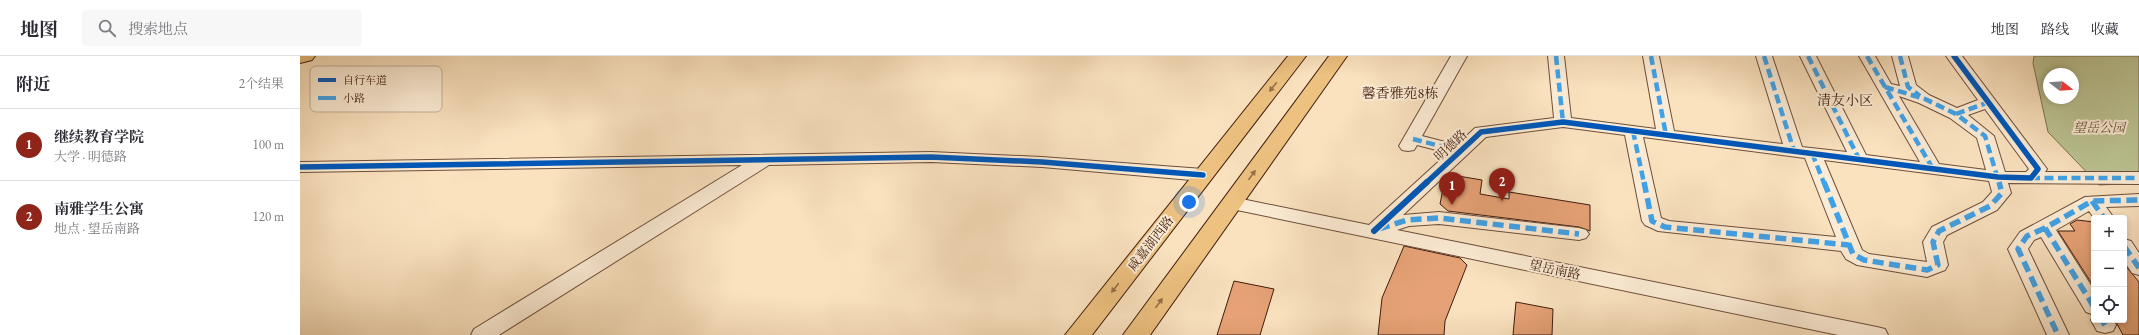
<!DOCTYPE html>
<html lang="zh">
<meta charset="utf-8">
<style>
:root{--surface:#fff;--page:#f7f7f7;--text:#2b2b33;--muted:#7c7c81;--line:#e1e1e2;--accent:#8f2418}
body{margin:0;font-family:"EB Garamond","Noto Serif SC",serif;background:var(--page);color:var(--text)}
.controls{position:absolute;right:12px;bottom:12px;display:grid;overflow:hidden;border-radius:4px;box-shadow:0 2px 6px #0003}
.controls button{width:36px;height:36px;display:grid;place-items:center;padding:0;border:0;border-bottom:1px solid var(--line);background:var(--surface);color:var(--text);font:20px sans-serif}
.compass{position:absolute;left:1743px;top:12px;width:36px;height:36px;border-radius:50%;background:var(--surface);box-shadow:0 2px 6px #0003;rotate:107deg}
.you{position:absolute;left:889px;top:146px;width:14px;height:14px;margin:-10px;border:3px solid #fff;border-radius:50%;background:#1a73e8;box-shadow:0 0 0 6px #1a73e833}
.badge{display:grid;place-items:center;width:26px;height:26px;border-radius:50%;background:var(--accent);color:#fff;font-size:13px;font-weight:700}
.pin{position:absolute;translate:-50% -33px;filter:drop-shadow(0 1px 2px #0008)}
.pin::after{content:'';position:absolute;top:21px;width:14px;height:12px;background:inherit;clip-path:polygon(0 0,100% 0,50% 100%)}
.list{margin:0;padding:0;list-style:none}
h2{display:flex;justify-content:space-between;align-items:center;height:52px;margin:0;padding:0 16px;font-size:17px}
h2 small{font-size:13px;font-weight:400;color:var(--muted)}
.list li{display:grid;grid-template-columns:26px 1fr auto;gap:12px;align-items:center;box-sizing:border-box;height:72px;padding:0 16px;border-top:1px solid var(--line)}
.list b{display:block;font-size:15px;white-space:nowrap}
.list p{margin:0;font-size:13px;white-space:nowrap;color:var(--muted)}
.list em{font-size:13px;font-style:normal;color:var(--muted)}
.icon{flex:none;width:22px;height:22px;fill:none;stroke:currentColor;stroke-width:2;stroke-linecap:round;stroke-linejoin:round}
.map{position:relative;flex:none;width:1839px;height:279px;overflow:hidden}
header{display:flex;align-items:center;gap:24px;box-sizing:border-box;height:56px;padding:0 20px;background:var(--surface);border-bottom:1px solid var(--line)}
header strong{font-size:19px}
nav{display:flex;gap:22px;margin-inline-start:auto;font-size:14px}
.search{width:280px;height:36px;background:var(--page);display:flex;align-items:center;gap:10px;box-sizing:border-box;padding:0 14px;border-radius:4px;color:var(--muted);font-size:15px}
main{display:flex}
aside{flex:1;background:var(--surface)}
.map>svg:first-child{display:block}
.green{fill:#bcc494;stroke:#7e7051;fill-rule:evenodd}
.building{fill:#e6a276;stroke:#3f1c0e}
.lines{fill:none;stroke-linecap:round;stroke-linejoin:round}
.minor-casing{stroke:#6e4e3a;stroke-width:2}
.major-casing{stroke:#3f1c0e;stroke-width:2}
.minor{fill:#fcecd5;fill-rule:evenodd}
.major{fill:#edc180;fill-rule:evenodd}
.quiet-far1{stroke:#3fa2e9;stroke-width:4.5;stroke-dasharray:9 4.5;stroke-linecap:butt}
.quiet{stroke:#3fa2e9;stroke-width:5.5;stroke-dasharray:11 5.5;stroke-linecap:butt}
.cycleway-far1-casing{stroke:#fcecd5;stroke-width:8}
.cycleway-casing{stroke:#fcecd5;stroke-width:9}
.cycleway-far1{stroke:#0057b8;stroke-width:5.5}
.cycleway{stroke:#0057b8;stroke-width:6}
.oneway{fill:#966e47}
.labels{text-anchor:middle;stroke-width:4;stroke-linejoin:round;paint-order:stroke}
.park-label{font-size:13px;font-style:italic;fill:#644e36;stroke:#fcecd5}
.street-label{font-size:13px;fill:#3f1c0e;stroke:#fcecd5}
.neighbourhood-label{font-size:14px;fill:#3f1c0e;stroke:#fcecd5}
.key{fill:#fcecd5;stroke:#c3ae99;stroke-width:1}
.key-label{font-size:11px;fill:#3f1c0e}
</style>
<header>
<strong>地图</strong>
<div class="search"><svg class="icon" aria-label="search" viewBox="0 0 24 24"><circle cx="10" cy="10" r="6"/><path d="M15 15l6 6"/></svg>搜索地点</div>
<nav><a>地图</a><a>路线</a><a>收藏</a></nav>
</header>
<main>
<aside>
<h2>附近<small>2个结果</small></h2>
<ul class="list">
<li><span class="badge">1</span><div><b>继续教育学院</b><p>大学 · 明德路</p></div><em>100 m</em></li>
<li><span class="badge">2</span><div><b>南雅学生公寓</b><p>地点 · 望岳南路</p></div><em>120 m</em></li>
</ul>
</aside>
<div class="map">
<svg width="1839" height="279" viewBox="0 0 1839 279">
<rect width="100%" height="100%" fill="#fae2bf"/>
<filter id="stains"><feTurbulence type="fractalNoise" baseFrequency=".005" numOctaves="4"/><feColorMatrix values="0 0 0 0 .2 0 0 0 0 .09 0 0 0 0 .02 0 0 0 .5 -.17"/></filter>
<radialGradient id="worn" r=".72"><stop offset=".6" stop-color="#630" stop-opacity="0"/><stop offset="1" stop-color="#630" stop-opacity=".3"/></radialGradient>
<path class="green" d="M 1734,0 L 1839,0 L 1839,127 L 1799,129 L 1748,76 L 1733,7 ZM 1749,18 L 1773,18 L 1773,42 L 1749,42 Z"/>
<path class="building" d="M 1152,119 L 1182,124 L 1180,138 L 1209,143 L 1209,136 L 1290,149 L 1290,175 L 1279,171 L 1148,155 L 1140,148 L 1144,128 L 1150,129 Z
M 1777,164 L 1794,166 L 1794,231 L 1758,175 L 1775,175 L 1770,168 Z
M 1104,190 L 1160,202 L 1167,209 L 1145,265 L 1144,279 L 1078,279 L 1082,242 Z
M 1824,208 L 1839,226 L 1839,279 L 1823,279 L 1815,264 L 1824,264 Z
M 934,225 L 974,233 L 960,279 L 917,279 Z
M 1216,246 L 1253,253 L 1252,279 L 1213,279 Z"/>
<g class="lines">
<defs>
<path id="minor" d="M 1151,0 L 1167,0 L 1122,80 L 1157,89 L 1175,72 L 1254,62 L 1248,0 L 1264,0 L 1271,62 L 1356,73 L 1343,0 L 1359,0 L 1374,75 L 1483,88 L 1456,0 L 1472,0 L 1502,91 L 1547,96 L 1500,0 L 1516,0 L 1566,99 L 1620,106 L 1559,0 L 1575,0 L 1591,28 L 1600,30 L 1592,0 L 1608,0 L 1616,29 L 1629,39 L 1657,52 L 1678,44 L 1646,0 L 1662,0 L 1744,109 L 1747,113 L 1745,116 L 1839,116 L 1839,128 L 1708,127 L 1711,137 L 1697,154 L 1647,179 L 1643,186 L 1648,209 L 1645,214 L 1627,221 L 1557,209 L 1546,203 L 1541,195 L 1358,175 L 1345,169 L 1342,165 L 1325,79 L 1263,71 L 1186,81 L 1103,159 L 1139,156 L 1279,172 L 1286,174 L 1289,178 L 1286,182 L 1279,184 L 1139,168 L 1109,170 L 1097,174 L 1577,271 L 1585,273 L 1588,279 L 1538,279 L 932,153 L 925,151 L 922,147 L 925,143 L 932,141 L 1069,169 L 1148,97 L 1117,89 L 1114,94 L 1108,95 L 1102,94 L 1099,90 ZM 1599,40 L 1619,47 L 1650,62 L 1677,82 L 1686,114 L 1639,108 ZM 1685,53 L 1729,113 L 1726,116 L 1705,116 L 1694,80 L 1668,59 ZM 1343,81 L 1505,102 L 1536,181 L 1369,165 L 1361,162 ZM 1524,104 L 1689,125 L 1692,136 L 1683,146 L 1632,171 L 1623,186 L 1627,206 L 1569,198 L 1562,194 Z
M 631,96 L 742,101 L 903,113 L 910,115 L 912,119 L 910,123 L 903,125 L 742,111 L 631,106 L 469,109 L 199,279 L 171,279 L 174,273 L 442,109 L 0,116 L 0,106 Z
M 1839,138 L 1839,150 L 1806,151 L 1814,162 L 1794,162 L 1789,155 L 1756,174 L 1794,234 L 1794,259 L 1786,256 L 1741,181 L 1734,184 L 1728,193 L 1769,279 L 1747,279 L 1708,193 L 1720,176 L 1785,141 Z
M 1824,183 L 1831,185 L 1839,197 L 1839,219 L 1832,217 L 1824,205 Z
M 1794,259 L 1794,264 L 1813,264 L 1816,269 L 1813,275 L 1805,277 L 1797,275 L 1791,264 Z"/>
<path id="major" d="M 0,0 L 15,0 L 12,4 L 0,7 Z
M 988,0 L 1006,0 L 792,279 L 765,279 Z
M 1029,0 L 1047,0 L 850,279 L 823,279 Z"/>
</defs>
<use href="#minor" class="minor-casing"/>
<use href="#major" class="major-casing"/>
<use href="#minor" class="minor"/>
<use href="#major" class="major"/>
<path class="quiet-far1" d="M 1256,0 L 1263,66
M 1351,0 L 1366,79
M 1464,0 L 1494,95
M 1508,0 L 1559,103
M 1567,0 L 1633,113
M 1600,0 L 1608,31 L 1620,40
M 1585,31 L 1625,43 L 1656,58 L 1685,80 L 1699,127
M 1656,58 L 1689,46
M 1333,75 L 1344,127
M 1113,83 L 1160,95
M 1512,97 L 1524,127
M 1731,122 L 1839,122"/>
<path class="quiet" d="M 1344,126 L 1352,165 L 1365,171 L 1549,189
M 1524,126 L 1553,198 L 1564,204 L 1627,214 L 1638,209 L 1633,186 L 1639,175 L 1690,150 L 1702,137 L 1699,126
M 1792,145 L 1804,162
M 1745,172 L 1727,180 L 1718,193 L 1758,279
M 1079,173 L 1107,164 L 1139,162 L 1279,178
M 1824,190 L 1839,212
M 1794,251 L 1745,172 L 1792,145 L 1839,144
M 1802,264 L 1805,269"/>
<defs>
<path id="cycleway-far1" d="M 0,111 L 631,101 L 742,106 L 903,119
M 1126,127 L 1181,76 L 1263,66 L 1698,121 L 1731,122 L 1738,113 L 1654,0"/>
<path id="cycleway" d="M 1074,175 L 1127,126"/>
</defs>
<use href="#cycleway-far1" class="cycleway-far1-casing"/>
<use href="#cycleway" class="cycleway-casing"/>
<use href="#cycleway-far1" class="cycleway-far1"/>
<use href="#cycleway" class="cycleway"/>
</g>
<defs><path id="oneway-solid" d="M-6-.8H1V-3.2L6.5 0L1 3.2V.8H-6Z"/></defs>
<g class="oneway">
<use href="#oneway-solid" transform="translate(973 31) rotate(128)"/>
<use href="#oneway-solid" transform="translate(952 119) rotate(-54)"/>
<use href="#oneway-solid" transform="translate(815 232) rotate(128)"/>
<use href="#oneway-solid" transform="translate(859 247) rotate(-54)"/>
</g>
<g class="labels">
<g class="park-label">
<text x="1799" y="76">望岳公园</text>
</g>
<g class="street-label">
<text transform="translate(1150 89) rotate(-43)" y="5">明德路</text>
<text transform="translate(850 187) rotate(-52)" y="5">咸嘉湖西路</text>
<text transform="translate(1255 213) rotate(12)" y="5">望岳南路</text>
</g>
<g class="neighbourhood-label">
<text x="1100" y="42">馨香雅苑8栋</text>
<text x="1545" y="49">清友小区</text>
</g>
</g>
<rect x="10" y="10" width="132" height="46" rx="6" class="key"/>
<rect x="18" y="22" width="18" height="4" fill="#0057b8"/>
<rect x="18" y="40" width="18" height="4" fill="#3fa2e9"/>
<g class="key-label">
<text x="43" y="28">自行车道</text>
<text x="43" y="46">小路</text>
</g>
<rect width="100%" height="100%" filter="url(#stains)"/>
<rect width="100%" height="100%" fill="url(#worn)"/>
</svg>
<div class="controls">
<button>+</button>
<button>−</button>
<button><svg class="icon" aria-label="locate" viewBox="0 0 24 24"><circle cx="12" cy="12" r="6"/><path d="M12 2v4M12 18v4M2 12h4M18 12h4"/></svg></button>
</div>
<svg class="compass" viewBox="-18 -18 36 36"><path d="M0-13l5 13h-10z" fill="#e53935"/><path d="M0 13l5-13h-10z" fill="#7c7c81"/></svg>
<div class="you"></div>
<div class="pin badge" style="left:1152px;top:149px">1</div>
<div class="pin badge" style="left:1202px;top:145px">2</div>
</div>
</main>
